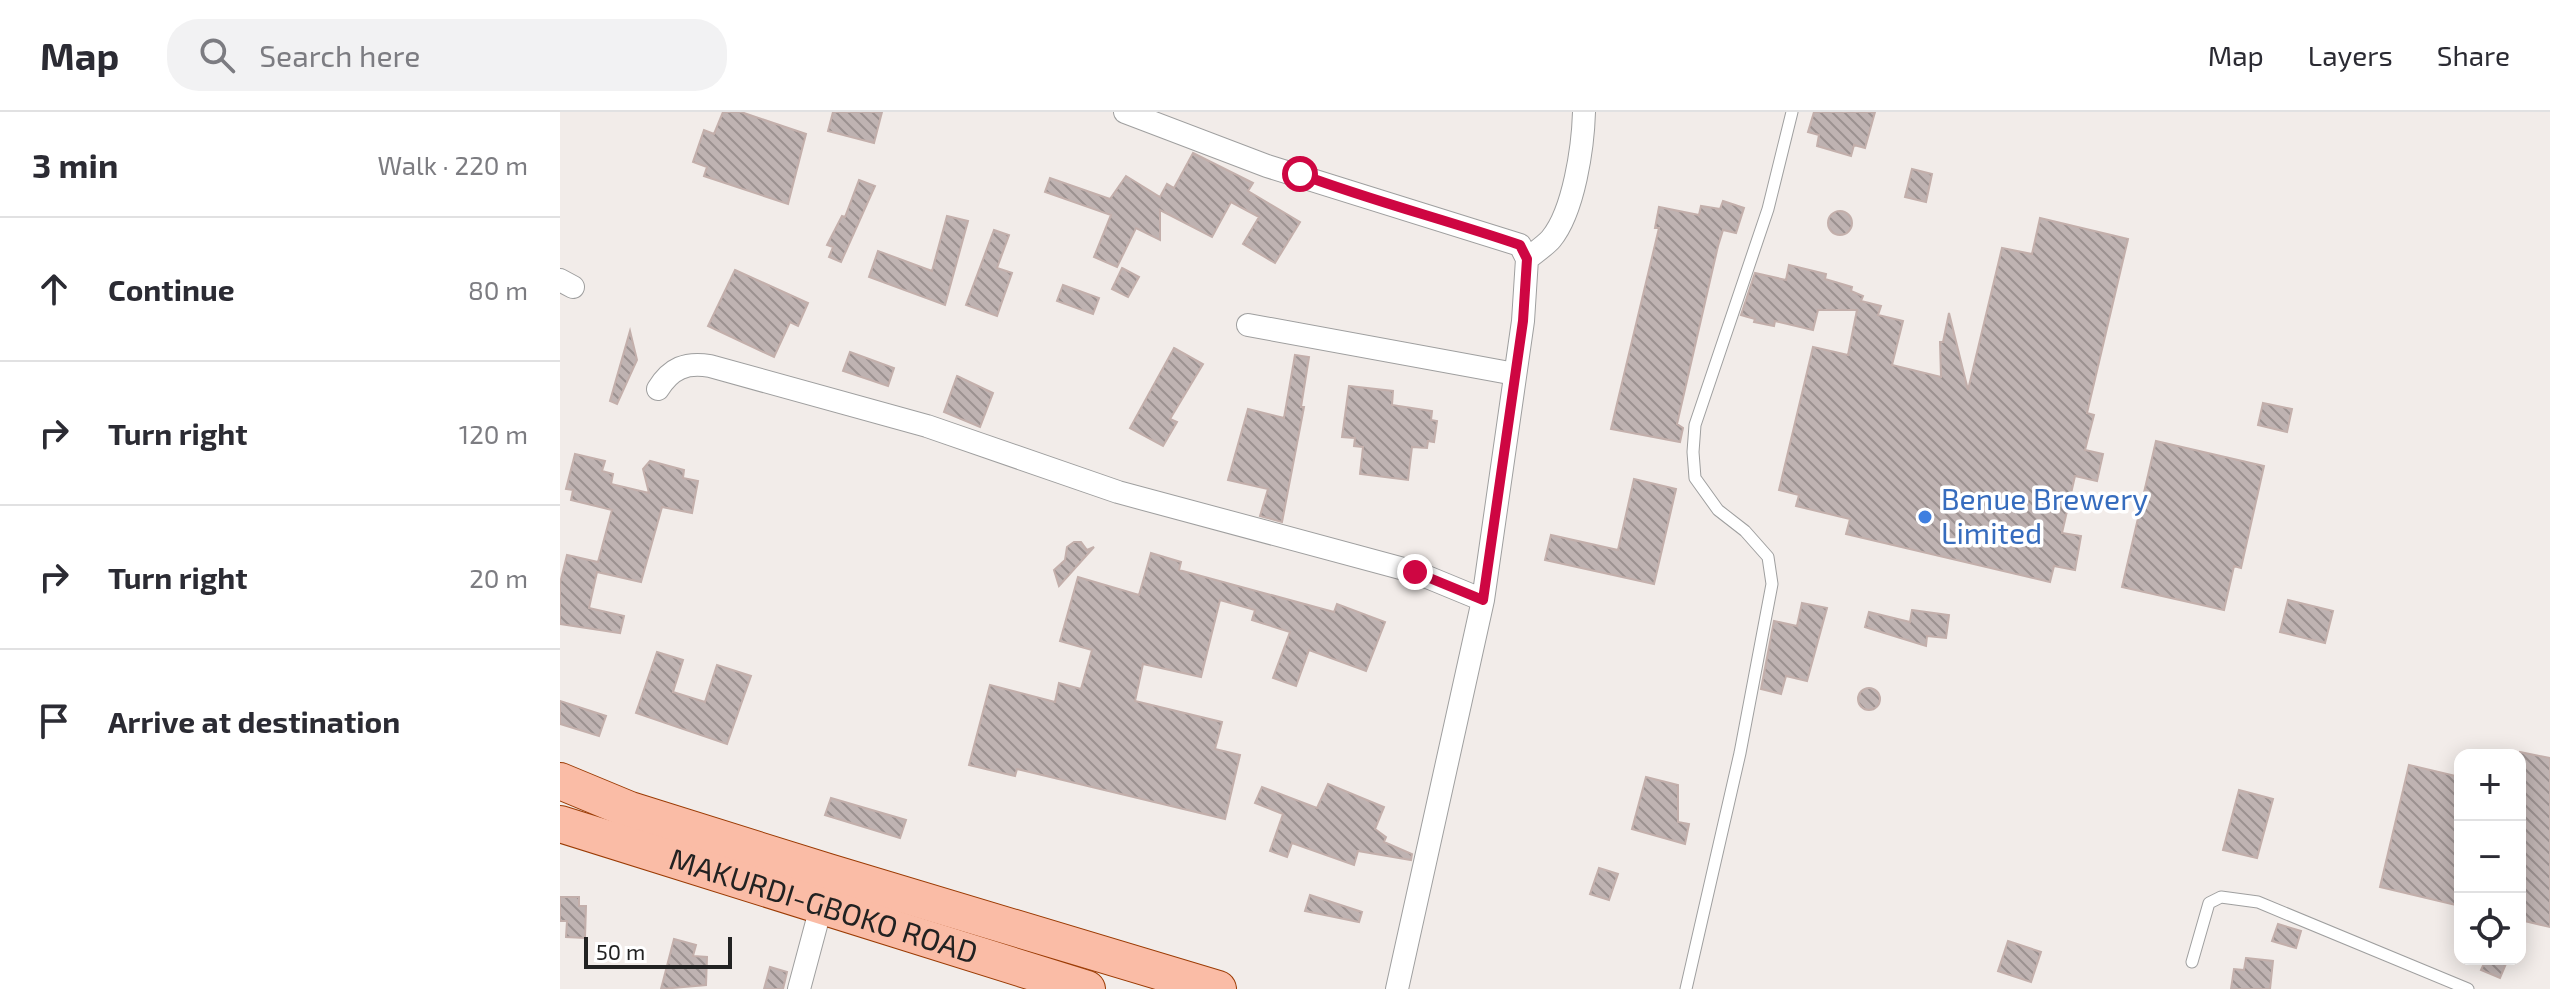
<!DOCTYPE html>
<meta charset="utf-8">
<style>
:root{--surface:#fff;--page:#f2f2f3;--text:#2b2b33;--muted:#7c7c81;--line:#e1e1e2}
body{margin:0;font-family:"Exo 2",sans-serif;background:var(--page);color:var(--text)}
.controls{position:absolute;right:24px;bottom:24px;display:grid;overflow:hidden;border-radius:16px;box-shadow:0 4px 20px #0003}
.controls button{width:72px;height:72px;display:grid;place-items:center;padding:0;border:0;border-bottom:2px solid var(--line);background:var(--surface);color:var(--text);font:40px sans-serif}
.scale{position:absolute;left:24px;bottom:20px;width:148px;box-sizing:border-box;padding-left:8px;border:4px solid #222;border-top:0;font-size:22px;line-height:28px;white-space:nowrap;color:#222;-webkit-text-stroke:6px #fff;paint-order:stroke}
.stop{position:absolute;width:24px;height:24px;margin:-18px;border:6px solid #ce0642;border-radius:50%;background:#fff}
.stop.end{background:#ce0642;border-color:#fff;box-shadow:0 2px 8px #0008}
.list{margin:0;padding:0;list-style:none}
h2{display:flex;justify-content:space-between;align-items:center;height:104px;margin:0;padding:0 32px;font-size:34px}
h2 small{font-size:26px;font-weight:400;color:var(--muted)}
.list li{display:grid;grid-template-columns:52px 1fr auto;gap:24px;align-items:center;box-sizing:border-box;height:144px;padding:0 32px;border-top:2px solid var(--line)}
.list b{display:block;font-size:30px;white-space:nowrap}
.list em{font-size:26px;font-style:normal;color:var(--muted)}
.icon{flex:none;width:44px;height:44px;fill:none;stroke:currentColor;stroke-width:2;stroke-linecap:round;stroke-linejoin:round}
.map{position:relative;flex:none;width:1990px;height:877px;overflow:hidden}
header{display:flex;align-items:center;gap:48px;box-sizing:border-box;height:112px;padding:0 40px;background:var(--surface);border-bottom:2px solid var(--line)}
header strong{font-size:38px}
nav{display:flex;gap:44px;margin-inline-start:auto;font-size:28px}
.search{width:560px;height:72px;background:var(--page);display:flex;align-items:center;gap:20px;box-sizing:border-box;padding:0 28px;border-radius:32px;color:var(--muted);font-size:30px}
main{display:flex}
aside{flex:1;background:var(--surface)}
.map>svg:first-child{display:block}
.building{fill:url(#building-back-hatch);stroke:#c3afab;stroke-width:2}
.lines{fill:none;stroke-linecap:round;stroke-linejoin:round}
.lane-casing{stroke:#9f9f9f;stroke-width:13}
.street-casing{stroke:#9f9f9f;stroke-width:24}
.primary-casing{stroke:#9b3b04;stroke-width:38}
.lane{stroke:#fff;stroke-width:11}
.street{stroke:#fff;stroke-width:22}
.primary{stroke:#fabca6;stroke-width:36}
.route{stroke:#ce0642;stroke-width:10}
.shop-dot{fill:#3f7fe0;stroke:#fff;stroke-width:3}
.labels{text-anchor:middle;stroke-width:7;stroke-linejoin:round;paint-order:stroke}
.shop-label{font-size:30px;fill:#366cbe;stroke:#fff;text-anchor:start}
.street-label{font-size:30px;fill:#222;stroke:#fff}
</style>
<header>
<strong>Map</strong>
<div class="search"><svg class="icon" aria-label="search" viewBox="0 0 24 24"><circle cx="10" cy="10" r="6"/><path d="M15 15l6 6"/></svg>Search here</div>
<nav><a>Map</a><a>Layers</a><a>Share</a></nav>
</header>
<main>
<aside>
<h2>3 min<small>Walk · 220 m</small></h2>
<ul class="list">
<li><svg class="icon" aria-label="ahead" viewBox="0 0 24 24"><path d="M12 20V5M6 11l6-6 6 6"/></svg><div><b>Continue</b></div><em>80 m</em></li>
<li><svg class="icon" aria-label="right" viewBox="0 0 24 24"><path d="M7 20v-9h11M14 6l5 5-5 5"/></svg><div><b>Turn right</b></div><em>120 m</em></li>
<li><svg class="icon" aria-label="right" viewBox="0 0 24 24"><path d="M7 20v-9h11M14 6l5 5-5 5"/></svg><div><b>Turn right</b></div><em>20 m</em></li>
<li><svg class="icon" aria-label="arrive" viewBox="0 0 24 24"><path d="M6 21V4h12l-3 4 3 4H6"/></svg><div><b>Arrive at destination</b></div></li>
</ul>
</aside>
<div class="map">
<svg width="1990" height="877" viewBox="0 0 1990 877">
<defs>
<pattern id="building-back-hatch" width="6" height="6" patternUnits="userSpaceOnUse" patternTransform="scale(2)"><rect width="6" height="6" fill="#bfb3b2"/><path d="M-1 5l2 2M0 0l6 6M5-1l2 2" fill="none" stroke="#9b9190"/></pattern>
</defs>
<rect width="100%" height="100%" fill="#f2ece9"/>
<path class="building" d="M 163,0 L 181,0 L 246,22 L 228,92 L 144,64 L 147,55 L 133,50 L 144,18 L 154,22 Z
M 273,0 L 322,0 L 314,31 L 268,19 Z
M 1254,0 L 1315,0 L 1305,36 L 1294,33 L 1291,44 L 1257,34 L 1259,23 L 1248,20 Z
M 633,41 L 693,71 L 688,79 L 740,110 L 715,151 L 683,132 L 699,105 L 671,90 L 652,125 L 600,98 L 600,128 L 576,116 L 557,155 L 534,145 L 551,103 L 485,80 L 490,66 L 550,87 L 566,64 L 600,85 L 607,72 L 614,76 Z
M 1352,57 L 1372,62 L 1366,90 L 1345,85 Z
M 299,68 L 315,74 L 281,150 L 269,145 L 273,135 L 267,133 L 282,104 L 285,105 Z
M 1163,89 L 1184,96 L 1176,121 L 1163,118 L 1158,134 L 1117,312 L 1123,316 L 1120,330 L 1051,317 L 1099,116 L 1095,116 L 1099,95 L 1139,103 L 1141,94 L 1160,97 Z
M1268 111a12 12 0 1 1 24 0a12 12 0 1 1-24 0Z
M 387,104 L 408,109 L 385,193 L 309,165 L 318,139 L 372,159 Z
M 1480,106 L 1568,127 L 1527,301 L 1534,303 L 1525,338 L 1543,342 L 1537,369 L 1515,364 L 1502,421 L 1521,424 L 1515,458 L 1494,454 L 1490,470 L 1286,422 L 1290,407 L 1236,394 L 1239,383 L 1219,378 L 1253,235 L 1288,243 L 1297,198 L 1258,198 L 1253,218 L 1215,209 L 1214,214 L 1194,210 L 1195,207 L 1181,203 L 1195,161 L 1226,168 L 1229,153 L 1266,162 L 1265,167 L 1292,175 L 1291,179 L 1303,184 L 1301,189 L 1321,194 L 1318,203 L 1343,209 L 1332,253 L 1381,265 L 1380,230 L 1383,230 L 1389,201 L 1408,278 L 1442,136 L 1472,142 Z
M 434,118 L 449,123 L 437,156 L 452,161 L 437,204 L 406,193 Z
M 562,156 L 579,165 L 568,185 L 552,177 Z
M 175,158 L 248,191 L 238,214 L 230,210 L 214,245 L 148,214 Z
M 503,173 L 539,186 L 533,202 L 497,189 Z
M 70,219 L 77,248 L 57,292 L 50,289 Z
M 614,236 L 643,252 L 610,307 L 617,310 L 603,334 L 570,316 Z
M 290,240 L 334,256 L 328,274 L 283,259 Z
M 735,243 L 749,245 L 741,295 L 744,295 L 722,410 L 700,404 L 708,377 L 668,368 L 688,297 L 724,306 Z
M 397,264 L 433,281 L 420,315 L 384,300 Z
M 789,274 L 833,279 L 832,293 L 872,299 L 871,308 L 877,309 L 874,330 L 868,329 L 867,336 L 852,335 L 848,368 L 800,362 L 803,335 L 794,334 L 795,326 L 782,325 Z
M 1703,291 L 1732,297 L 1727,320 L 1698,313 Z
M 1596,329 L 1704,354 L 1681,456 L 1674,454 L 1664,498 L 1562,475 Z
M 15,342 L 45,349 L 42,359 L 53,362 L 51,372 L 89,381 L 83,357 L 90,349 L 124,358 L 123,366 L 138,369 L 132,401 L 102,395 L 81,470 L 37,460 L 29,496 L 64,504 L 60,521 L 0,512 L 0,471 L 7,443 L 38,450 L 52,398 L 11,388 L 13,378 L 6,377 Z
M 1074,367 L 1116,377 L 1094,472 L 985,448 L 991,423 L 1058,438 Z
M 514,430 L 521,430 L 527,438 L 534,435 L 499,474 L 494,458 L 505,448 L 507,435 Z
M 591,441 L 621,450 L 619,458 L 774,500 L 777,492 L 825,510 L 806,559 L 749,538 L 736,574 L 713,566 L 730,520 L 692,508 L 695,498 L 660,488 L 641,565 L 583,552 L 575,589 L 662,610 L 655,637 L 680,643 L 665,707 L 457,657 L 455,664 L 409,653 L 430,573 L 495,590 L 499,571 L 521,577 L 532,538 L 500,529 L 518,465 L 579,483 Z
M 1728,488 L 1773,499 L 1765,531 L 1720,520 Z
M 1242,491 L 1267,496 L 1247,569 L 1226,564 L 1221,582 L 1201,577 L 1214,509 L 1237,514 Z
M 1352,498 L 1389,503 L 1386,526 L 1367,524 L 1366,534 L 1305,515 L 1309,500 L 1350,510 Z
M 97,540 L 123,548 L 113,580 L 145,590 L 157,553 L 191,564 L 167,632 L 76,601 Z
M1298 587a11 11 0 1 1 22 0a11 11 0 1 1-22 0Z
M 0,589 L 46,604 L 39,624 L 0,612 Z
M 1960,640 L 1990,646 L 1990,815 L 1960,808 Z
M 1849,653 L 1900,665 L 1900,794 L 1820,775 Z
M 1086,665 L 1118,673 L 1118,710 L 1129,712 L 1125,732 L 1072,717 Z
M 768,672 L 824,695 L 815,717 L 826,725 L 824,730 L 852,742 L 851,748 L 798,739 L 794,753 L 732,731 L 727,745 L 710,739 L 723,702 L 695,691 L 702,675 L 757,696 Z
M 1679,678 L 1713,687 L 1697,746 L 1663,738 Z
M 271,686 L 346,708 L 340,726 L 265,703 Z
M 1039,756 L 1058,762 L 1049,788 L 1030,782 Z
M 750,783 L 802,800 L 799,810 L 745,799 Z
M 0,785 L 19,785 L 19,794 L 26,794 L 25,826 L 6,825 L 7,809 L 0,809 Z
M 1718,812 L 1741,819 L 1736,836 L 1712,829 Z
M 114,827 L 136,833 L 133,844 L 147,845 L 146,873 L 101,877 Z
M 1448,829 L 1481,840 L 1471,870 L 1438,859 Z
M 1686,846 L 1713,849 L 1710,877 L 1671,877 L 1674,857 L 1684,858 Z
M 1926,847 L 1948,847 L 1940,866 L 1921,858 Z
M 210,855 L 227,860 L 223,877 L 204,877 Z"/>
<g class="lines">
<defs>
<path id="lane" d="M 1632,850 L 1649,791 L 1661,785 L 1698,790 L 1908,877
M 1126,877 L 1180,641 L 1212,472 L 1208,445 L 1185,419 L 1158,398 L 1135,366 L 1133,340 L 1135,313 L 1208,97 L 1232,0"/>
<path id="street" d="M 565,0 L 707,54 L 960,133 L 967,147 L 963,209 L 923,488 L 837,877
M 967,147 C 974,141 985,134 991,127 C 1014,99 1023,35 1024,0
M 0,168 L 13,175
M 688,213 L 955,262
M 98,277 C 111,256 126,250 150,254 L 367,314 L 558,380 L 855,460 L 923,488
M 239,877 L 261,795"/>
<g id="primary">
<path d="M 0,669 L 70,698 L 268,760 L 658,877"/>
<path id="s1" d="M 0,712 L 527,877"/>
</g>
</defs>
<use href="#lane" class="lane-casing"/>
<use href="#street" class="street-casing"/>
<use href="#primary" class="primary-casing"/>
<use href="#lane" class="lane"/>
<use href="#street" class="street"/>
<use href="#primary" class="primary"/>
</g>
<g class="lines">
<path class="route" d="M 740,62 C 812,89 887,108 960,133 L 967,147 L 963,209 L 923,488 L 855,460"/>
</g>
<circle class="shop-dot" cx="1365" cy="405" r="8"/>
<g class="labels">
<g class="shop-label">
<text x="1381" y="398">Benue Brewery<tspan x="1381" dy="34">Limited</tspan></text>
</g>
<g class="street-label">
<text dy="10" stroke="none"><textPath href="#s1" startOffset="276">MAKURDI-GBOKO ROAD</textPath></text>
</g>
</g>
</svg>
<div class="controls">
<button>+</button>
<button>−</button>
<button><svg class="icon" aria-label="locate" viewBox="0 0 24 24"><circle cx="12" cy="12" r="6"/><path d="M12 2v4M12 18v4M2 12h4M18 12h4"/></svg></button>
</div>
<div class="scale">50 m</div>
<div class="stop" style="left:740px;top:62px"></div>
<div class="stop end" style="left:855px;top:460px"></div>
</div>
</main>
